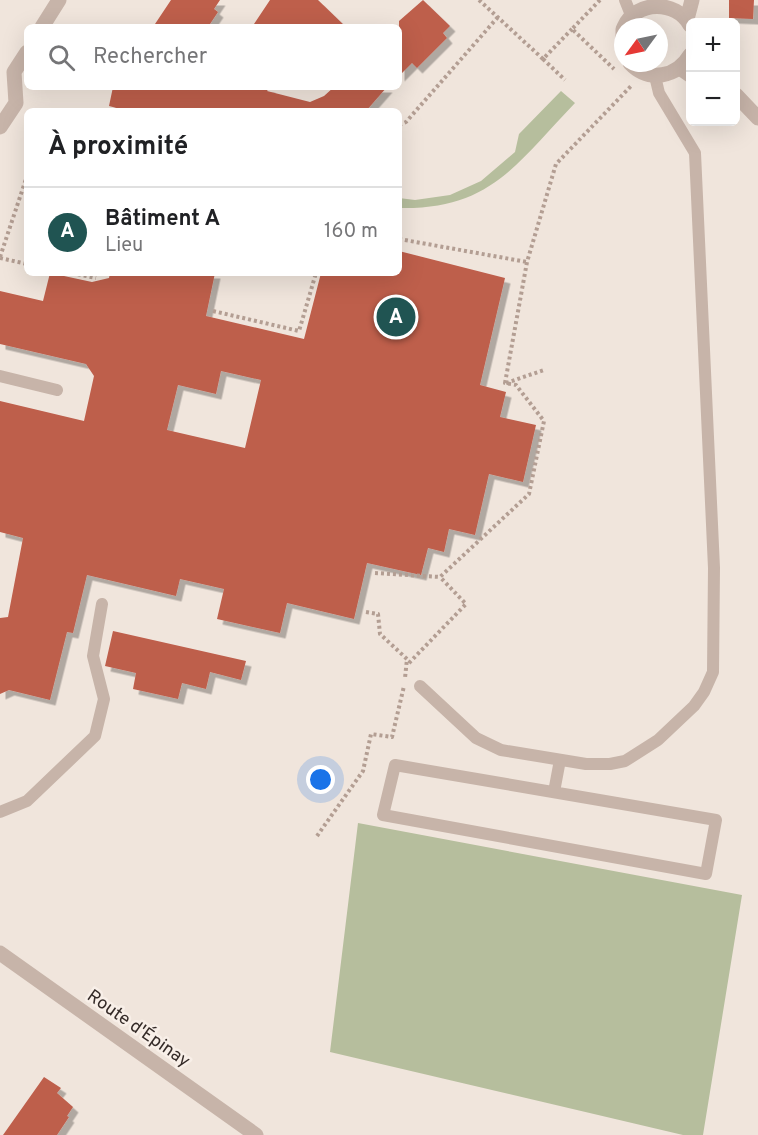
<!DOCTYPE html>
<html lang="fr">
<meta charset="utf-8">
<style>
:root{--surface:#fff;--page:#f2f2f2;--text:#202124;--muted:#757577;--line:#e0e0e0;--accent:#205452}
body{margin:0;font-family:Overpass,sans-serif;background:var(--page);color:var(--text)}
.controls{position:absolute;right:18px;top:18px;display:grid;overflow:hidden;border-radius:9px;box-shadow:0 6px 24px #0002}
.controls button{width:54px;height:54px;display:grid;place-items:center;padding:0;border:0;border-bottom:2px solid var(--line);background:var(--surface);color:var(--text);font:30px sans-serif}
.compass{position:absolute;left:614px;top:18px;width:54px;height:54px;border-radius:50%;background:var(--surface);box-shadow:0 6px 24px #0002;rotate:237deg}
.you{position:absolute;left:321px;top:780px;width:21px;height:21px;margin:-15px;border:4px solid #fff;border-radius:50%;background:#1a73e8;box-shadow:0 0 0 9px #1a73e833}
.badge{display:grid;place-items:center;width:39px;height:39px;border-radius:50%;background:var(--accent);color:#fff;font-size:20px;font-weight:700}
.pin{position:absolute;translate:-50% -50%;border:3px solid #fff;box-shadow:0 2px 6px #0006}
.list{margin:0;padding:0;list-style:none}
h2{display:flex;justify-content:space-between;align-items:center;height:78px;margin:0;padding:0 24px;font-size:26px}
h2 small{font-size:20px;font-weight:400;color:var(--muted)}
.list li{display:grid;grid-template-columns:39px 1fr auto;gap:18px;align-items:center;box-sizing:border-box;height:90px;padding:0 24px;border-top:2px solid var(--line)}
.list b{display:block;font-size:22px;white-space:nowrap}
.list p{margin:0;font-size:20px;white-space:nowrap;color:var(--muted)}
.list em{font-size:20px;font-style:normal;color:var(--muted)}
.icon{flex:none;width:33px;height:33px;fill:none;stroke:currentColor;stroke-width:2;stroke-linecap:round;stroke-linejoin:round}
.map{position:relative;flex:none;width:758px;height:1135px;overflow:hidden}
.search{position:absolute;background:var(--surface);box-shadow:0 6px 24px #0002;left:24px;top:24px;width:378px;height:66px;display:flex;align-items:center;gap:15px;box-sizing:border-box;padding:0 21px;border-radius:9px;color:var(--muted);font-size:22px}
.panel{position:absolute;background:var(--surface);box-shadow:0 6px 24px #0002;left:24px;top:108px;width:378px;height:168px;border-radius:9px}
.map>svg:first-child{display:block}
.green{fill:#b6be9d}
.building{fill:#be5e4c;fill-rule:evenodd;filter:url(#shadow)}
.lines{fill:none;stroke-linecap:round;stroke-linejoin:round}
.path{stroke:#b39e93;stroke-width:4;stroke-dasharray:3 3;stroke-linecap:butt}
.service{stroke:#c7b4a9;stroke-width:12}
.minor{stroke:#c7b4a9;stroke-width:15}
.tertiary{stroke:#c7b4a9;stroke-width:15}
.labels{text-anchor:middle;stroke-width:5;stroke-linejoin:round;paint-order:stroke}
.street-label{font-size:18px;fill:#352b28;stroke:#f8efe8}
</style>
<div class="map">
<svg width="758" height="1135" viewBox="0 0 758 1135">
<defs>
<filter id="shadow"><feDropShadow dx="5.5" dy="5.5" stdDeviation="0" flood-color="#0004"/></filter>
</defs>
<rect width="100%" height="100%" fill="#f0e5dc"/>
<path class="green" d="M 561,91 L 575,103 C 517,163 491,210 399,208 L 399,198 L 415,200 L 450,195 L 481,181 L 515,152 L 519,134 Z
M 358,823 L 742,895 L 703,1135 L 683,1135 L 330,1052 Z"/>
<path class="building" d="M 171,0 L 220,0 L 214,9 L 218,12 L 208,27 L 153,27 Z
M 270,0 L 318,0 L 346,27 L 252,27 Z
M 423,0 L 450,26 L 443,33 L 447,38 L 417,68 L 412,63 L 399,76 L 399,21 Z
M 729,0 L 754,0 L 753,19 L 729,18 Z
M 113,87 L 270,87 L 267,91 L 310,102 L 324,96 L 334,87 L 387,87 L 366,111 L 128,111 L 109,106 Z
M 399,251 L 505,278 L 480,385 L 506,392 L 500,417 L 536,425 L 523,482 L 489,474 L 475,535 L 449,529 L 444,552 L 428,548 L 421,575 L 367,563 L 354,619 L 287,603 L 280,633 L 217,619 L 224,589 L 180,579 L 176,596 L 87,575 L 73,633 L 67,632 L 50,700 L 9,690 L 0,694 L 0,618 L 8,617 L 23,538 L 0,532 L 0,401 L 84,421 L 94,376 L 86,364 L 0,344 L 0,291 L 43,301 L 50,273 L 92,282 L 109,278 L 110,273 L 215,273 L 206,316 L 304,339 L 321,273 L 399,273 ZM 221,371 L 261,380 L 245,448 L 167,430 L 178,385 L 216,394 Z
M 113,631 L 246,661 L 241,680 L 210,672 L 206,689 L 182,683 L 178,699 L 133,689 L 136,673 L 105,666 Z
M 44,1077 L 61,1088 L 57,1093 L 73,1107 L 67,1116 L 69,1117 L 57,1135 L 3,1135 Z"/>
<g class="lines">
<path class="path" d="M 479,0 L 543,59 L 572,29
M 600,0 L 572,29 L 614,69
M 543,59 L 565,80
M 399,125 L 406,122 L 498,17
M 399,239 L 527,262
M 0,257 L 27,176
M 0,258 L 27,264
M 72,273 L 96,278
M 213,311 L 299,331 L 316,273
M 506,383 L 544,370
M 375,573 L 440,577 L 529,494 L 544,421 L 516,385 L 505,383 L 527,262 L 556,164 L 632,85
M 366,612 L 378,614 L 380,634 L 407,659 L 405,678
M 409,663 L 466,604 L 440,577
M 317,836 L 363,771 L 371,734 L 392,737 L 404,686"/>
<path class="service" d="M 625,0 L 631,15
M 0,376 L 57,390
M 420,686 L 476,738 L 501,750 L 586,764 L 610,764 L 625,761 L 658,740 L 694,706 L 704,692 L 713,672 L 714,568 L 695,153 L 659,93 L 655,76
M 395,765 L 716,820 L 706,874 L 383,815 Z
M 554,792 L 560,760
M 0,812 L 27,801 L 95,736 L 104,699 L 93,656 L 102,604"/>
<path class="minor" d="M 42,27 L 59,0
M 680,68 L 690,75
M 736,95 L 758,118
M 0,127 L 16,103 L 14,72 L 27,52
M 0,953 L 256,1135"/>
<path class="tertiary" d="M 687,19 L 692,0
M 624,27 C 636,0 676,0 690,25
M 623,29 L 623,48
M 630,63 C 649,83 677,77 690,55"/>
</g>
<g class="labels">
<g class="street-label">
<text transform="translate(139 1028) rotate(35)" y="6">Route d'Épinay</text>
</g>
</g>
</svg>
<div class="controls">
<button>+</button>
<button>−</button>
</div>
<svg class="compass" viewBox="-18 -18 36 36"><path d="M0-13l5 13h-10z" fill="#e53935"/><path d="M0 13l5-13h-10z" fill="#757577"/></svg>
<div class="you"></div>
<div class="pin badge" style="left:396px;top:317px">A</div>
<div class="search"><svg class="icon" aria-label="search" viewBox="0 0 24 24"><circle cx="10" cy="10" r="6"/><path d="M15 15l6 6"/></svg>Rechercher</div>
<section class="panel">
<h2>À proximité<small></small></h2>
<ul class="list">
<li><span class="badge">A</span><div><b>Bâtiment A</b><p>Lieu</p></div><em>160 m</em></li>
</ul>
</section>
</div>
